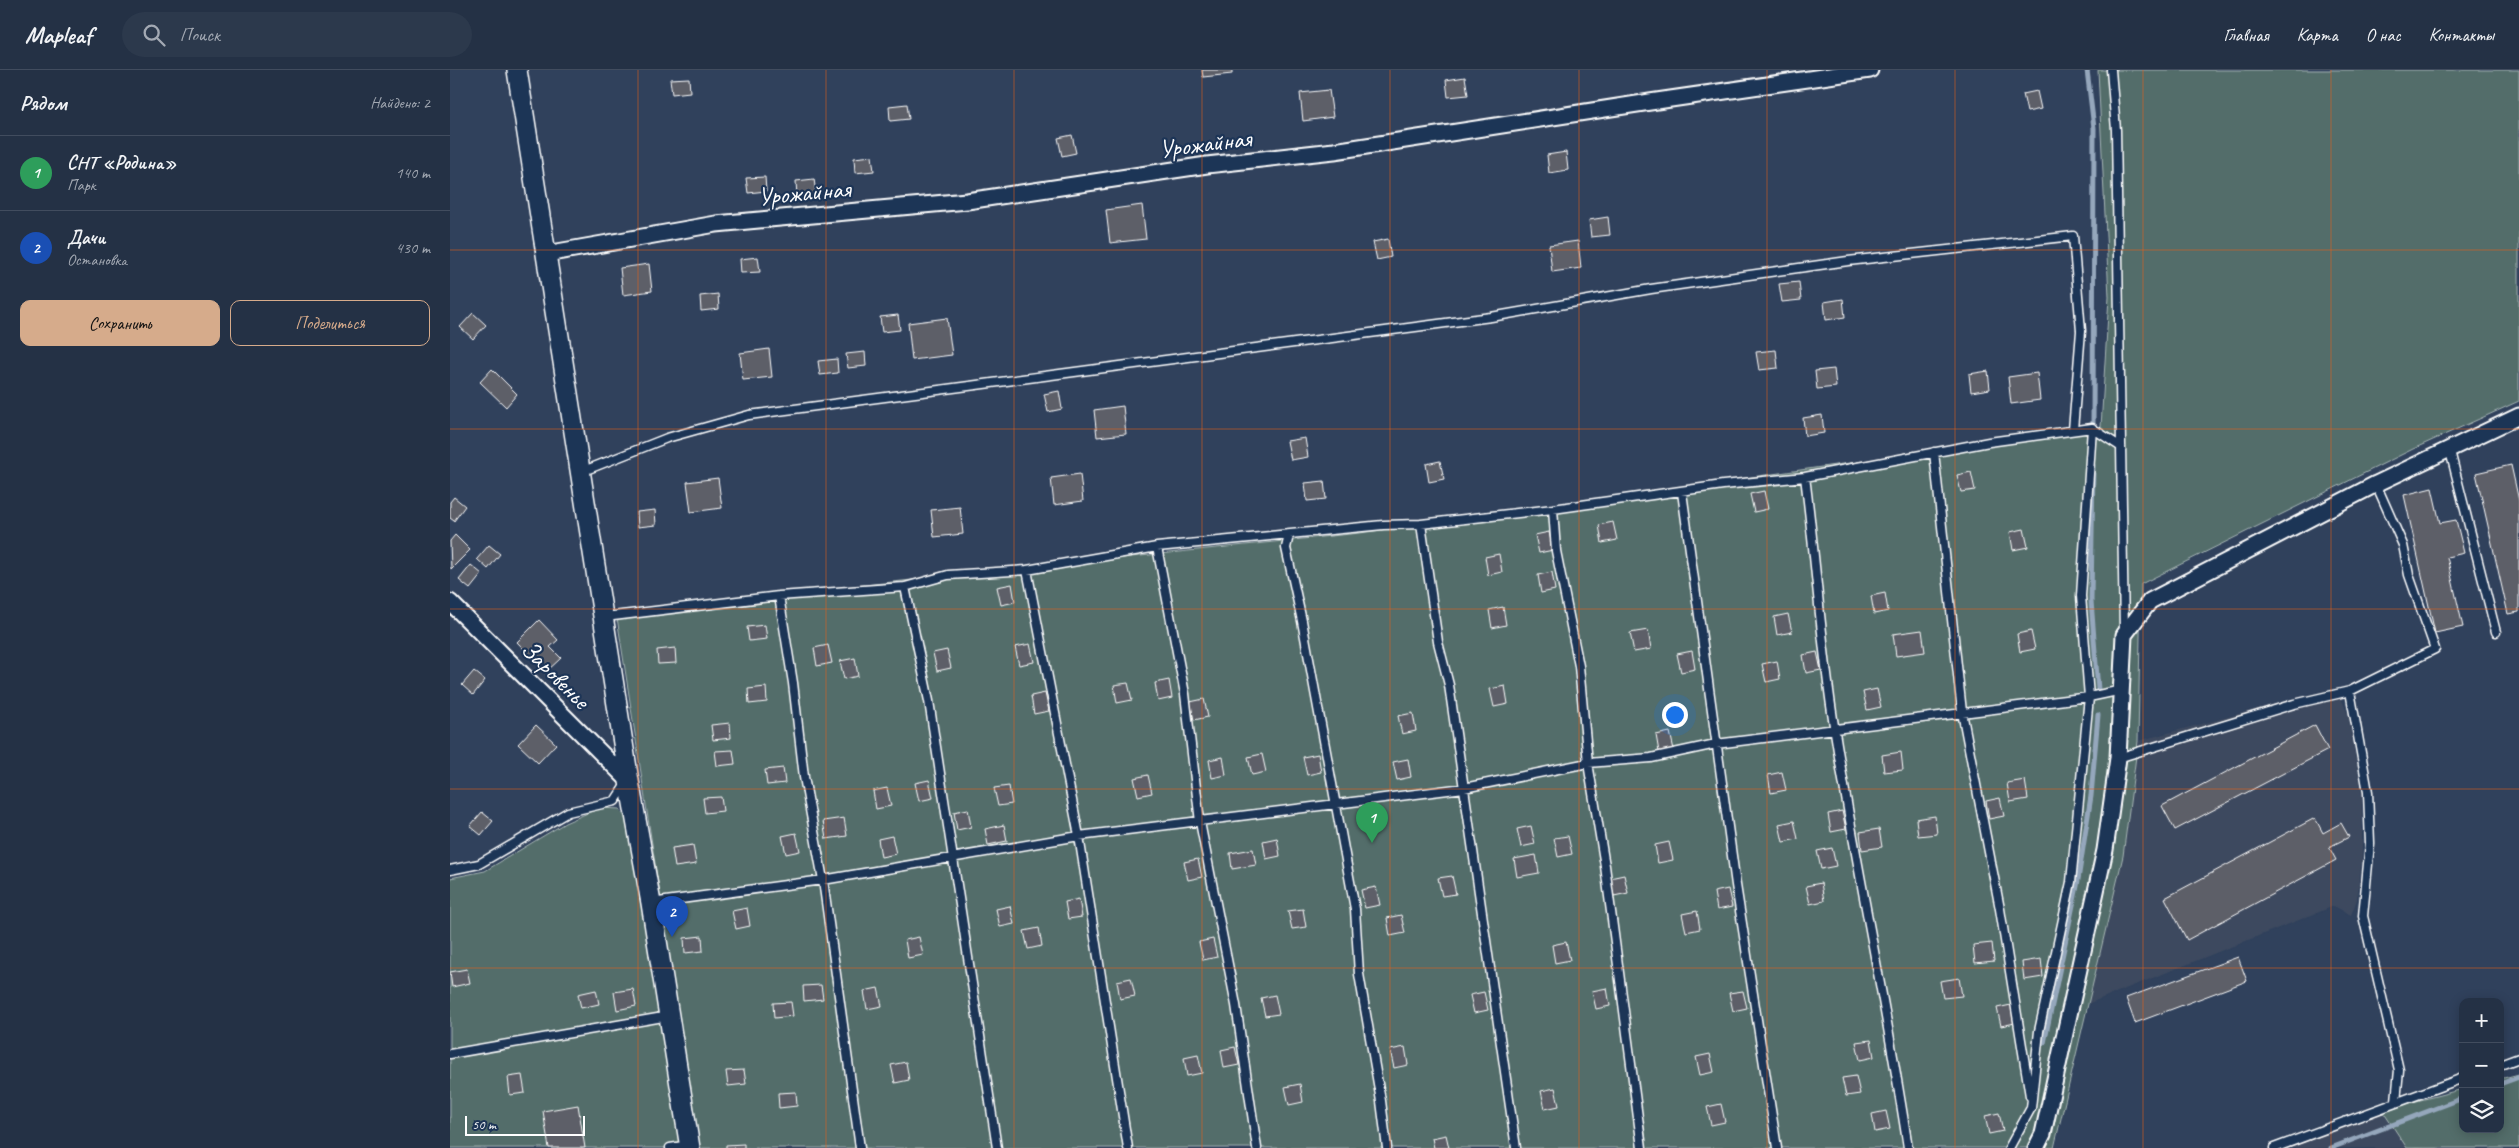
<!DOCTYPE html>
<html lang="ru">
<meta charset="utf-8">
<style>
:root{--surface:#243145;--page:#2c394c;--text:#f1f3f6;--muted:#a3a9b3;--line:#414c5e;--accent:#d6ab8b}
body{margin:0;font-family:Caveat,sans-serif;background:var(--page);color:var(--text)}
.controls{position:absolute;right:15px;bottom:15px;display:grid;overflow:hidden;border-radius:10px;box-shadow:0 2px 12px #0003}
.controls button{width:45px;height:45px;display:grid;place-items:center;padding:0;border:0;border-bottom:1px solid var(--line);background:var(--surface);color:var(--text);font:25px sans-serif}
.scale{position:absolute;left:15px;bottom:12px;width:120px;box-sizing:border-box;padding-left:5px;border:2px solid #fff;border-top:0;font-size:14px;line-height:18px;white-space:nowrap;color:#fff;-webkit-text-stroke:4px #1d3557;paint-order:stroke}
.you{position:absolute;left:1224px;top:644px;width:18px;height:18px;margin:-12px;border:4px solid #fff;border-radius:50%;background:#1a73e8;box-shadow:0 0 0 8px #1a73e833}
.badge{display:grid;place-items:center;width:32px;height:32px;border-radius:50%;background:var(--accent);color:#fff;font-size:16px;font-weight:700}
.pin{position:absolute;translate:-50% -41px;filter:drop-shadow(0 1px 2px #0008)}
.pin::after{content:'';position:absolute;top:26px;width:18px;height:15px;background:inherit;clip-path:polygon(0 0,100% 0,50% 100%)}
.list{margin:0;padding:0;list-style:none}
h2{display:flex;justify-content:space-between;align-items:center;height:65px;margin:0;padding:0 20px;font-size:21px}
h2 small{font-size:16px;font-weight:400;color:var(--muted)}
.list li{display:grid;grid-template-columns:32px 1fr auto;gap:15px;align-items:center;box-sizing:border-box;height:75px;padding:0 20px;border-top:1px solid var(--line)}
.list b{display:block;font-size:19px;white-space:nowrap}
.list p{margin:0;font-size:16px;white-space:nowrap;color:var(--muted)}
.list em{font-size:16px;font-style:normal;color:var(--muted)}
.actions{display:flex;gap:10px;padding:15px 20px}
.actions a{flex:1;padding:11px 0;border:1px solid var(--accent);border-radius:10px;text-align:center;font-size:18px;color:var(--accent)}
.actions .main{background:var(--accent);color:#111}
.icon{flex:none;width:28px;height:28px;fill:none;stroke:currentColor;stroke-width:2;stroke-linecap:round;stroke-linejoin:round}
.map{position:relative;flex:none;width:2069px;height:1078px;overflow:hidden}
header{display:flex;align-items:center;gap:30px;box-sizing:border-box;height:70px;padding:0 25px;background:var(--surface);border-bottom:1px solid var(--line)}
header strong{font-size:24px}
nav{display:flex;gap:28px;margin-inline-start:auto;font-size:18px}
.search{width:350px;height:45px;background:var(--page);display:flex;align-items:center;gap:12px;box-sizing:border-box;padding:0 18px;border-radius:28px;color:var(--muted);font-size:19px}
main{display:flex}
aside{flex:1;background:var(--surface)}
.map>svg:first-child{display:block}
.built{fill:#3e4a5f}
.green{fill:#526d6b;stroke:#a8b6b5}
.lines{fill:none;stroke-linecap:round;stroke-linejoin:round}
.stream{stroke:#95a7bc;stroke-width:5}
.building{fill:#5d5e67;stroke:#fff}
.service-casing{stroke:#fff;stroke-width:11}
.minor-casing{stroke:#fff;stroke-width:19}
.tertiary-casing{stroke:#fff;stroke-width:22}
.service{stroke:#1d3557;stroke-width:8}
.minor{stroke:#1d3557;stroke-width:15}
.tertiary{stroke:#1d3557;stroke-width:19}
.grid{fill:none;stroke:#e96118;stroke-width:1;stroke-opacity:0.55}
.labels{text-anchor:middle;stroke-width:4.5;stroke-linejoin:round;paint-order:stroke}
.street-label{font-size:25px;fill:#fff;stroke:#1d3557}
</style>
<header>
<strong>Mapleaf</strong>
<div class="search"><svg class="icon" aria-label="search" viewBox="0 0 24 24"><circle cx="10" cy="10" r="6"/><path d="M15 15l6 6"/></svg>Поиск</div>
<nav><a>Главная</a><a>Карта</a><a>О нас</a><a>Контакты</a></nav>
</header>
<main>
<aside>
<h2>Рядом<small>Найдено: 2</small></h2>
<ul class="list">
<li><span class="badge" style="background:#2e9e5b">1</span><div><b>СНТ «Родина»</b><p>Парк</p></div><em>140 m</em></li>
<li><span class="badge" style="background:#1a4fb4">2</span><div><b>Дачи</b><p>Остановка</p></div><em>430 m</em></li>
</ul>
<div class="actions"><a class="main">Сохранить</a><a>Поделиться</a></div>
</aside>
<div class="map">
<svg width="2069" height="1078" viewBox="0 0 2069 1078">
<rect width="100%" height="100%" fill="#30415c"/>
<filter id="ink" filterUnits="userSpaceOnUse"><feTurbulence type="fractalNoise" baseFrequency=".02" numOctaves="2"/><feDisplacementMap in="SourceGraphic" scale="10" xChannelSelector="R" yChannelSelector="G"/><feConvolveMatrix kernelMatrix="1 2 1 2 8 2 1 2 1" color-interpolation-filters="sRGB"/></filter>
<g filter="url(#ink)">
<path class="built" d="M 1886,618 L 1898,644 L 1912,724 L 1912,790 L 1907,829 L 1901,845 L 1884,836 L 1637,934 L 1673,786 L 1688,671 Z
M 1932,1040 L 1957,1078 L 1835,1078 Z"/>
<path class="green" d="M 1648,0 L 2069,0 L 2069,331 L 1963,379 L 1691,514 L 1688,671 L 1673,786 L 1604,1078 L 249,1078 L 166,541 L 910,463 L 1651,357 L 1659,227 Z
M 149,738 L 170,739 L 178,752 L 230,1078 L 0,1078 L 0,808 L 35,801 L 115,753 Z
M 2069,1004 L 2069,1078 L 1957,1078 L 1932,1040 L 2013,1019 L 2013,1059 L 2050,1059 L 2050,1009 Z"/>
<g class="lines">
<path class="stream" d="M 1637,0 L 1644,58 L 1643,361
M 1643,395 L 1641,531 L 1648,620
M 1594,973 L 1627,816 L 1641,726 L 1648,645
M 2050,1014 L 2069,1007
M 1881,1078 L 2013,1028"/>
</g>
<path class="building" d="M 752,0 L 782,0 L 782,4 L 753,7 Z
M 1015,7 L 1018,25 L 998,27 L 996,10 Z
M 239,8 L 240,22 L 222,24 L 220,9 Z
M 879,20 L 883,47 L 853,51 L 850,23 Z
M 1587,21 L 1591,39 L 1577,42 L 1573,24 Z
M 457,34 L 459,49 L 440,51 L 439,36 Z
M 622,65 L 626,83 L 612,86 L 608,68 Z
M 1116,82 L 1118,100 L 1099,103 L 1097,85 Z
M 422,86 L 424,101 L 405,103 L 404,88 Z
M 315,107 L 316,121 L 298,123 L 296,108 Z
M 364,109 L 366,124 L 347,126 L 346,111 Z
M 692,135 L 696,169 L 660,173 L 656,140 Z
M 1158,147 L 1160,165 L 1141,167 L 1139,150 Z
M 938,169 L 941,187 L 927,190 L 923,172 Z
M 1128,171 L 1131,198 L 1102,202 L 1099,175 Z
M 308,187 L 310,202 L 291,203 L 290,189 Z
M 199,194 L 202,221 L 173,225 L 170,198 Z
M 1349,212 L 1351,230 L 1332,232 L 1329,214 Z
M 268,224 L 269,239 L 251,241 L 250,226 Z
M 1393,229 L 1395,247 L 1376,250 L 1374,232 Z
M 23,243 L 36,255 L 23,269 L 10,257 Z
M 448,245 L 450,260 L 432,262 L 430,247 Z
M 497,248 L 502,285 L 462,290 L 458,253 Z
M 319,279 L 322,307 L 293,310 L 290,283 Z
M 1326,280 L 1328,298 L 1309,300 L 1306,282 Z
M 415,282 L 416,296 L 398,298 L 396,284 Z
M 387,289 L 388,303 L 370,305 L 368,291 Z
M 42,299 L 67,324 L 56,337 L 30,312 Z
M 1384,299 L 1386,317 L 1367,319 L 1365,301 Z
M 1538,301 L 1540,319 L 1521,322 L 1519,304 Z
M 1587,303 L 1590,330 L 1561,334 L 1558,307 Z
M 609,321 L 612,339 L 598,342 L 594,324 Z
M 673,336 L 676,364 L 647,367 L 644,340 Z
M 1372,345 L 1374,363 L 1355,366 L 1353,348 Z
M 855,368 L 858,387 L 841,390 L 837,371 Z
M 990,391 L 994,409 L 979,412 L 976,394 Z
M 2061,395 L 2069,431 L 2069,542 L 2058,544 L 2026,403 Z
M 1521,402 L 1525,420 L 1511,422 L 1507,405 Z
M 630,404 L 633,431 L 604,435 L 601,408 Z
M 268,408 L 272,438 L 241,442 L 237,412 Z
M 874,411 L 876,429 L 857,431 L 855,413 Z
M 1982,418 L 1990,453 L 2006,450 L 2014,483 L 1997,487 L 2013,557 L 1985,563 L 1954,425 Z
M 1314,421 L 1318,439 L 1304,442 L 1300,424 Z
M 4,427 L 15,436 L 4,451 L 0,448 L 0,432 Z
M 510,437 L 513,464 L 484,467 L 481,440 Z
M 205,440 L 206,455 L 188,457 L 187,442 Z
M 1163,452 L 1167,470 L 1152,473 L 1149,455 Z
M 1574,459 L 1578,477 L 1563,480 L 1560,462 Z
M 1099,462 L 1103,480 L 1089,483 L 1085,465 Z
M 5,465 L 20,480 L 1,499 L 0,471 Z
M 39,475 L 50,484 L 38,499 L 27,489 Z
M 1049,484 L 1052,502 L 1038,505 L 1035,487 Z
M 21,495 L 32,504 L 20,519 L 9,510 Z
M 1102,502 L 1105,520 L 1091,523 L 1088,505 Z
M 562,514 L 565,532 L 551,535 L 547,517 Z
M 1435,523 L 1438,541 L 1424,544 L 1421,526 Z
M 1053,537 L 1056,555 L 1042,558 L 1039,540 Z
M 1338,544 L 1342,562 L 1327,565 L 1324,547 Z
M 89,550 L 108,570 L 100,577 L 111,588 L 96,602 L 67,572 Z
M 315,555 L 317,569 L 299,571 L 297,557 Z
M 1198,560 L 1201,579 L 1184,582 L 1180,563 Z
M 1472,560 L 1475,582 L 1446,586 L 1443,564 Z
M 1581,561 L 1585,579 L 1570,582 L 1567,564 Z
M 580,574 L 584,592 L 569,595 L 565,577 Z
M 378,575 L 382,593 L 367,596 L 364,578 Z
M 225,578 L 226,593 L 208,594 L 207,580 Z
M 497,580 L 501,598 L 487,601 L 483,583 Z
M 1242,581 L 1245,599 L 1231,602 L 1227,584 Z
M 1367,582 L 1371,600 L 1356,603 L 1353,585 Z
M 405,588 L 408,606 L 394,609 L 390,591 Z
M 1327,591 L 1330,609 L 1316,612 L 1312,594 Z
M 24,601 L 35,610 L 23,625 L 12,615 Z
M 719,610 L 722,628 L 708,631 L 705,613 Z
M 678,613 L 682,630 L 667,633 L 664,615 Z
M 1055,616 L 1058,634 L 1044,637 L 1040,619 Z
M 316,617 L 317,632 L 299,634 L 298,619 Z
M 1427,619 L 1431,637 L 1417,640 L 1413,622 Z
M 595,623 L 599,641 L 584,644 L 581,626 Z
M 754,629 L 758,647 L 744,650 L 740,632 Z
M 963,643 L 966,661 L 952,664 L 948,646 Z
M 280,653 L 281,668 L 263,670 L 261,655 Z
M 86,655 L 106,674 L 88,693 L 68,674 Z
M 1865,655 L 1878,680 L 1725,760 L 1712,736 Z
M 1220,662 L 1224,680 L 1209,682 L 1206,665 Z
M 283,680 L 285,694 L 267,696 L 265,681 Z
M 1451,682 L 1453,700 L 1434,702 L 1432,685 Z
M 812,684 L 816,702 L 802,705 L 798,687 Z
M 868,684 L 871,702 L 857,705 L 853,687 Z
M 773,687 L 776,705 L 762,708 L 759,690 Z
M 958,689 L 961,707 L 947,710 L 943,692 Z
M 333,698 L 335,713 L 317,715 L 315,700 Z
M 1332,702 L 1336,720 L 1321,723 L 1318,705 Z
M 698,705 L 702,723 L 688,726 L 684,708 Z
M 479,710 L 483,728 L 469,731 L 465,713 Z
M 1575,710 L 1578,729 L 1560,732 L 1557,713 Z
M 559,716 L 562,734 L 548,736 L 544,718 Z
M 437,718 L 441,736 L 426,739 L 423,721 Z
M 271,727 L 273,741 L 255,743 L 253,728 Z
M 1550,728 L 1554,746 L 1539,749 L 1536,731 Z
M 518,739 L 521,757 L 507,760 L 504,742 Z
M 1392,741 L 1396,759 L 1381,762 L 1378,744 Z
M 32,742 L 43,751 L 31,765 L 20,756 Z
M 1485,746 L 1487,764 L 1468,766 L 1466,749 Z
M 394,748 L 397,766 L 376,769 L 373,751 Z
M 1865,748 L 1873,763 L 1891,753 L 1899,767 L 1879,777 L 1886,790 L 1737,870 L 1715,828 Z
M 1344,751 L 1348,769 L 1333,772 L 1329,754 Z
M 554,755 L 557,771 L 538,775 L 535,759 Z
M 1081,756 L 1085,774 L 1071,777 L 1067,759 Z
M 1429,759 L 1432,777 L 1412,780 L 1410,762 Z
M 346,763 L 350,781 L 336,784 L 332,766 Z
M 442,766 L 446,784 L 431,787 L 428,769 Z
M 1118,766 L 1122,784 L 1108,787 L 1104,768 Z
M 827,768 L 830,786 L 816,789 L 813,771 Z
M 1219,772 L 1223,790 L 1208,793 L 1205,775 Z
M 243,775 L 246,794 L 225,797 L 222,778 Z
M 1382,778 L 1386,796 L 1371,799 L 1367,781 Z
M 803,779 L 806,795 L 782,799 L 780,783 Z
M 1086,785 L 1089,803 L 1067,807 L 1064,789 Z
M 748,789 L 752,807 L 738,810 L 734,792 Z
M 1174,805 L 1178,823 L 1164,826 L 1160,808 Z
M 1002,806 L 1006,824 L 992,826 L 988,808 Z
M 1371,813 L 1374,831 L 1360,834 L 1356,816 Z
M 926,817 L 930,835 L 915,838 L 911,820 Z
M 1278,819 L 1282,837 L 1267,840 L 1264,822 Z
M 629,829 L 632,847 L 618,849 L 615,832 Z
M 560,836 L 564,854 L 550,857 L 546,839 Z
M 297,838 L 300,856 L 286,859 L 282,841 Z
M 853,839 L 856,857 L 842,859 L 838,841 Z
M 1247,841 L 1250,859 L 1236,862 L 1232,844 Z
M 951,845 L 955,863 L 940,866 L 937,848 Z
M 589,858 L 592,876 L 578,879 L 574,861 Z
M 252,866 L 253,881 L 235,883 L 234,868 Z
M 469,867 L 473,885 L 458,888 L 455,870 Z
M 763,869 L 767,887 L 753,890 L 749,872 Z
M 1116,872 L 1120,890 L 1105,893 L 1102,875 Z
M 1542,873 L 1544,891 L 1525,893 L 1523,875 Z
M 1788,887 L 1797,911 L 1685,953 L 1676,928 Z
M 1591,889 L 1593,907 L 1574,910 L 1572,892 Z
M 17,899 L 20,913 L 2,917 L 0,902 Z
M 681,908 L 685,926 L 670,929 L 667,911 Z
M 1509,908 L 1512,926 L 1493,928 L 1490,911 Z
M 371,915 L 373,929 L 354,931 L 353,916 Z
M 428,918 L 432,936 L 417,939 L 414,921 Z
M 1157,918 L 1160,936 L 1146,939 L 1142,921 Z
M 183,919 L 186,936 L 167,940 L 164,922 Z
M 146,920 L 149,934 L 131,938 L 128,924 Z
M 1293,921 L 1297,938 L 1283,941 L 1279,923 Z
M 1034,922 L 1038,940 L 1024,943 L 1020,925 Z
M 825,925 L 829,944 L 815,946 L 811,928 Z
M 341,932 L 343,946 L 324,948 L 323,933 Z
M 1561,935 L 1565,953 L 1551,956 L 1547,938 Z
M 1421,970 L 1424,987 L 1410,990 L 1406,972 Z
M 785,977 L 789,995 L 774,998 L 771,980 Z
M 955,977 L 958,995 L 944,998 L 940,980 Z
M 1260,984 L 1264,1002 L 1250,1005 L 1246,987 Z
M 748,985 L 752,1003 L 737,1006 L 734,988 Z
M 456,992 L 459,1010 L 445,1013 L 441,995 Z
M 294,1000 L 296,1014 L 278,1016 L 276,1001 Z
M 72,1005 L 75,1023 L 60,1025 L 58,1007 Z
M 1406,1006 L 1410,1024 L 1396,1026 L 1392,1008 Z
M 850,1014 L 853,1032 L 839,1035 L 835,1017 Z
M 1105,1018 L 1109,1036 L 1095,1039 L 1091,1021 Z
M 346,1022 L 347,1036 L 329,1038 L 328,1023 Z
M 1271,1034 L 1275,1052 L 1261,1055 L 1257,1037 Z
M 128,1035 L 135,1078 L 99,1078 L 93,1041 Z
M 1436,1041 L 1440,1059 L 1425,1062 L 1422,1044 Z
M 1549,1043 L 1553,1061 L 1539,1064 L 1535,1046 Z
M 996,1065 L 999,1078 L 984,1078 L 982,1068 Z
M 294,1074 L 294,1078 L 276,1078 L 276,1075 Z"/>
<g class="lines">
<defs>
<path id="service" d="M 1661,0 L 1666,60 L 1674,563
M 1999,377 L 2046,562
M 1484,382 L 1512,642 L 1550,839 L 1580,1026
M 131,402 L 217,368 L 299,345 L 1041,247 L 1201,219 L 1398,191 L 1623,166 L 1631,261 L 1623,360
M 1355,407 C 1366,491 1371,577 1385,662 C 1407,801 1437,938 1458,1078
M 1232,422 L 1286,815 L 1327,1078
M 1103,439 L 1106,481 L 1129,596 L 1138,693 L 1155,796 L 1192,1078
M 971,454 L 988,572 L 999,615 L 1066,1078
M 839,465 L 836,478 L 852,551 L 905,839 L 909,904 L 931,1031 L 937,1078
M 707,477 L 735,624 L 750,752 L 786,935 L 807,1078
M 577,500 L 629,766 L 678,1078
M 455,517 L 479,631 L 547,1078
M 329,526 L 343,613 L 354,707 L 373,810 L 410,1078
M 155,547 L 329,526 L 455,517 L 498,505 L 577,500 L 707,477 L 933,455 L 971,454 L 1103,439 L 1273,415 L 1355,407 L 1539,372 L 1642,358 L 1671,377
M 1900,621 L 1918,722 L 1920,773 L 1913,846 L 1949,1000 L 1946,1031
M 1668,688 L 1844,634 L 1900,621 L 1985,579 L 1959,505 L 1953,475 L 1926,414
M 0,800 L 29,794 L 118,742 L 165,731 L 176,714
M 201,833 L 373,810 L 629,766 L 1014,718 L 1138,693 L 1201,688 L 1266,674 L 1639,627 L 1672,620
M 0,984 L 219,946
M 2050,995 L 2069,988
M 220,1078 L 240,1075
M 1559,1078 L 1581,1038 L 1589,961 L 1621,812 L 1639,627 L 1631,526 L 1642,358
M 1824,1078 L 2013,1008"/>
<path id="minor" d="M 96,184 L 266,154 L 517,131 L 757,95 L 884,81 L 1200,32 L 1420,0
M 0,532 L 179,711
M 1586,1078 L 1593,1064 L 1655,780 L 1668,688 L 1674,565 L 1700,531 L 1926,414 L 2069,346"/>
<path id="tertiary" d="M 67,0 L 179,711 L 201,833 L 240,1078"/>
</defs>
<use href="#service" class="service-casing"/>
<use href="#minor" class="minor-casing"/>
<use href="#tertiary" class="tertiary-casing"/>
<use href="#service" class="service"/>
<use href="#minor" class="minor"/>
<use href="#tertiary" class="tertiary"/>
</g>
</g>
<path class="grid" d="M 188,0 L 188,1078M 376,0 L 376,1078M 564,0 L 564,1078M 752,0 L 752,1078M 940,0 L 940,1078M 1129,0 L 1129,1078M 1317,0 L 1317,1078M 1505,0 L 1505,1078M 1693,0 L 1693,1078M 1881,0 L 1881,1078M 0,180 L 2069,180M 0,359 L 2069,359M 0,539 L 2069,539M 0,719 L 2069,719M 0,898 L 2069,898"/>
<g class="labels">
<g class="street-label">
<text transform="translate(755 73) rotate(-7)" y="9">Урожайная</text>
<text transform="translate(354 122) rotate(-5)" y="9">Урожайная</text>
<text transform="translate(106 604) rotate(45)" y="9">Заровенье</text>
</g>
</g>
</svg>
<div class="controls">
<button>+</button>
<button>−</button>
<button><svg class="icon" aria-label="layers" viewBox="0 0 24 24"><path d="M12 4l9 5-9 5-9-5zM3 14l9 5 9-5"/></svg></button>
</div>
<div class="scale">50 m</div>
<div class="you"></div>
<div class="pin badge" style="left:922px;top:773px;background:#2e9e5b">1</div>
<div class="pin badge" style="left:222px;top:867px;background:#1a4fb4">2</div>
</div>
</main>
